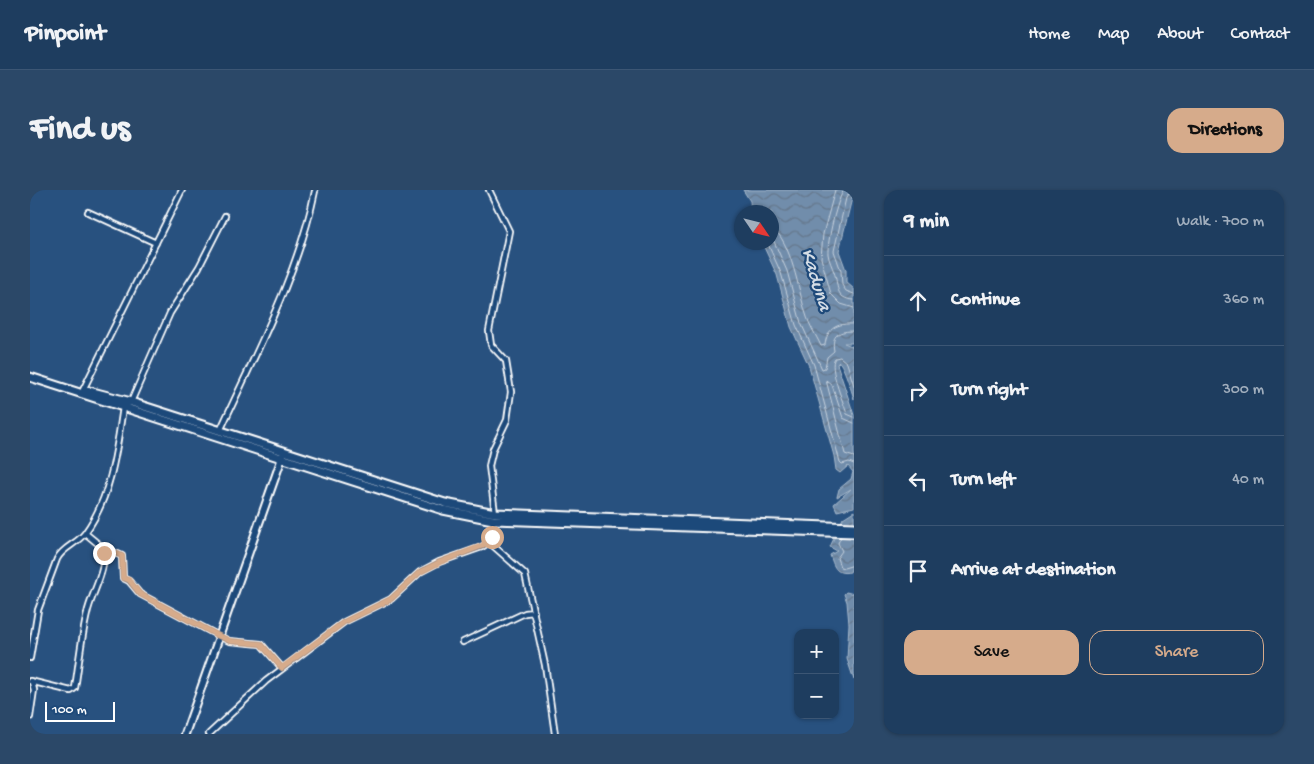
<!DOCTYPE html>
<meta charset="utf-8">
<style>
:root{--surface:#1e3d5f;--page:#2b4868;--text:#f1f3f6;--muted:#a1aebd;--line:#3c5674;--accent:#d6ab8b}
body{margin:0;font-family:"Gochi Hand",sans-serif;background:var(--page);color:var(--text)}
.controls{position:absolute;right:15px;bottom:15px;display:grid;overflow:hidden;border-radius:10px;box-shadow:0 1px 4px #0004}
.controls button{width:45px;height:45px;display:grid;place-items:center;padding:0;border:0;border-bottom:1px solid var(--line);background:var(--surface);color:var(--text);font:25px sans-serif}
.compass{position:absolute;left:704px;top:15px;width:45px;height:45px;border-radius:50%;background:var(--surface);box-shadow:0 1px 4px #0004;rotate:125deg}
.scale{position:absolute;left:15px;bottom:12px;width:70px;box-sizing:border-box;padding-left:5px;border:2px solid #fff;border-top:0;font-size:14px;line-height:18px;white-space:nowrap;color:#fff;-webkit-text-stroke:4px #1f4a7a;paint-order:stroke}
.stop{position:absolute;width:15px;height:15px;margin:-11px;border:4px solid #d6ab8b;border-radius:50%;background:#fff}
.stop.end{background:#d6ab8b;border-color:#fff;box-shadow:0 1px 5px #0008}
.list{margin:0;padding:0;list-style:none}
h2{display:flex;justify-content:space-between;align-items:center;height:65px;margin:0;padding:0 20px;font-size:21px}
h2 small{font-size:16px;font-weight:400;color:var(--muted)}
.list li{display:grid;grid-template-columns:32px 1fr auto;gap:15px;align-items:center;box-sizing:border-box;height:90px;padding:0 20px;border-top:1px solid var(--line)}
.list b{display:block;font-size:19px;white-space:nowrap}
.list em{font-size:16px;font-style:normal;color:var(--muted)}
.actions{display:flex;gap:10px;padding:15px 20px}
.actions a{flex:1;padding:11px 0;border:1px solid var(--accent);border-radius:15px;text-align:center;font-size:18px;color:var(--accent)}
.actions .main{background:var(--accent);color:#111}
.icon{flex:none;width:28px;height:28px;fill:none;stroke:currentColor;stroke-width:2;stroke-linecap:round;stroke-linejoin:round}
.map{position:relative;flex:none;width:824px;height:544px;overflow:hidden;border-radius:15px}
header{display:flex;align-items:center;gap:30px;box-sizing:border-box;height:70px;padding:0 25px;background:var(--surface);border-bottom:1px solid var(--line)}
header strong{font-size:24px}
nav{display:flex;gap:28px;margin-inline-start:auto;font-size:18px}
.intro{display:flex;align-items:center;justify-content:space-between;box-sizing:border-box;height:120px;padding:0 30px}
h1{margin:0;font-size:35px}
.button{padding:12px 22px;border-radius:15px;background:var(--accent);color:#111;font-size:18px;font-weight:700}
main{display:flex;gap:30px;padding:0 30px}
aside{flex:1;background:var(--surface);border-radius:15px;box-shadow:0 1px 4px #0004}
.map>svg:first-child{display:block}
.water{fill:url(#water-waves);stroke:#aabbcd}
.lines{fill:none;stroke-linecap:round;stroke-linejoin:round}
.shore{stroke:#c6d1dd;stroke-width:1}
.minor-casing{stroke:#fff;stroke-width:8}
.secondary-casing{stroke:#fff;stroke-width:10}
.primary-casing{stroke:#fff;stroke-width:11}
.minor{stroke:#1f4a7a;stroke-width:4.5}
.secondary{stroke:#1f4a7a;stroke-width:6}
.primary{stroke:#1f4a7a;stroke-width:7}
.route{stroke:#d6ab8b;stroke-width:6}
.labels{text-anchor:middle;stroke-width:4.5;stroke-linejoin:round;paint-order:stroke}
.water-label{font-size:20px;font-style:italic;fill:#d4dde6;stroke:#1f4a7a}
</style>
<header>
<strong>Pinpoint</strong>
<nav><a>Home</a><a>Map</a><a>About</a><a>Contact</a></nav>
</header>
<div class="intro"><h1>Find us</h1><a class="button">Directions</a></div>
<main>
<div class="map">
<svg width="824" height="544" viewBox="0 0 824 544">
<defs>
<pattern id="water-waves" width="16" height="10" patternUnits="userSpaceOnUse" patternTransform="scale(1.25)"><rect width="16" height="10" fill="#718dab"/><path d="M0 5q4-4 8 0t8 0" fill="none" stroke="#64768a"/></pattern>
</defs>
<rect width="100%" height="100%" fill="#28517f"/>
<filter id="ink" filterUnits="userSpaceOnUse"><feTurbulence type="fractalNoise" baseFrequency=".02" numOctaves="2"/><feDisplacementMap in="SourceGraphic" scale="10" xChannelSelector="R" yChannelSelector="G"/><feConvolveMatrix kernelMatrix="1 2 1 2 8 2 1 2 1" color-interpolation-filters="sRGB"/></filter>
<g filter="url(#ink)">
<path class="water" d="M 713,0 L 824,0 L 809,61 L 816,80 L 816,92 L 824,99 L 824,153 L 814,153 L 824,157 L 824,209 C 822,202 813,174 809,172 L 807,174 L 824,225 L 824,317 L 807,321 L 804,314 L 821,299 L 807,307 L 809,299 L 821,289 L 823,282 L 818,276 L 810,283 L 806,280 L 804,266 L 779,176 L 761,137 L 747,85 L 732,53 L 742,52 L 742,22 L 721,22 L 720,11 Z
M 824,321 L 824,372 L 820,382 C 805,385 804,376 800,365 L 807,361 L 800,357 L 813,328 Z
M 816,402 L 824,404 L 824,490 L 817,469 L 819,434 L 817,412 L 814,404 Z"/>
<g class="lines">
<path class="shore" d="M 805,0 L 793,44 L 791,68 L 801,104 L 811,114 L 824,118
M 814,0 C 807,9 797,52 798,64 C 799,71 802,76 804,82 C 809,95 804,109 824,110
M 824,3 L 819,4 L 816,8 L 804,61 L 811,81 L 812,95 L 816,101 L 824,104
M 742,37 C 762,53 768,100 776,124 C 779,135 786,145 791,156 L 795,155 C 797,138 807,133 824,134
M 742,47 L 757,81 L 771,133 L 792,179 L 795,178 L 797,167 L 804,161 C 801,144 809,141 824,141
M 737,52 L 751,83 L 766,135 L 784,175 L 810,272 L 812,274 L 819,272 L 824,274
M 824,196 L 817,173 L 810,167 L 805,168 C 798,177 813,211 817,224 L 824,227
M 824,233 L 813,228 L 802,195 L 796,190 L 815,264 L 824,267
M 811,347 L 808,353 L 812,361 L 807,368 L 810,377 L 814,378 L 824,375"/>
<defs>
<path id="minor" d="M 459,0 L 479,41 L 459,141 L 461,155 L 476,171 L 481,202 L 477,230 L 463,259 L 459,276 L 465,323
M 58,22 L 126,53
M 53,200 L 152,0
M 101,212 L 140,123 L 169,77 L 195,26
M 190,241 C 225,164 268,85 285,1
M 459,352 L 495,384 L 515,475 L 525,544
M 72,357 L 92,366 L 93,388 L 99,391 L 110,404 L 187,445 L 199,451 L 231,454 L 252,478
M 433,452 L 495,423 L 504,422
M 0,468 L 8,420 L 27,369 C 33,357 47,354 55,343 C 81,308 87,258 93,217
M 0,491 L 41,501 L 45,498 C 49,473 51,449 57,424 C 61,403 79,378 72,357 L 55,343
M 0,527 L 4,500 L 2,492
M 179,544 L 236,491 L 314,432 L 361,409 L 390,382 L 409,372 L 452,357 L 459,352 L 462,347 L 463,330"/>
<path id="secondary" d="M 155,544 L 254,262"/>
<path id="primary" d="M 0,187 L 413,320 L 463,330 L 824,343
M 55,200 L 101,212 L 415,313 L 465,323 L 824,337"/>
</defs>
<use href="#minor" class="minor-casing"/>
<use href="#secondary" class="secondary-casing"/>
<use href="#primary" class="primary-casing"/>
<use href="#minor" class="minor"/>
<use href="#secondary" class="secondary"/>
<use href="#primary" class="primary"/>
</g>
</g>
<g class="lines" filter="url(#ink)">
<path class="route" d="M 74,363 L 72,357 L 92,366 L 93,388 L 99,390 L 110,404 L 187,445 L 200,451 L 231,454 L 252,478 L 314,432 L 361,409 L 390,382 L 410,372 L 452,356 L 462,347"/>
</g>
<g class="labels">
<g class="water-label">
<text transform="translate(788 89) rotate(73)" y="7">Kaduna</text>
</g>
</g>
</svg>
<div class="controls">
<button>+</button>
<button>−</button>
</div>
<svg class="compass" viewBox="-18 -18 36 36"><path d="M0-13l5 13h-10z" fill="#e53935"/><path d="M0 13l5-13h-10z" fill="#a1aebd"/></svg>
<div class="scale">100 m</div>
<div class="stop" style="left:462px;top:347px"></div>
<div class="stop end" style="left:74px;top:363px"></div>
</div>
<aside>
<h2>9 min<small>Walk · 700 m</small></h2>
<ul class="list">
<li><svg class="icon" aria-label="ahead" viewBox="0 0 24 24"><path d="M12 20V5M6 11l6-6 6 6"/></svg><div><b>Continue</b></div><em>360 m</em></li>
<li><svg class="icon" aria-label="right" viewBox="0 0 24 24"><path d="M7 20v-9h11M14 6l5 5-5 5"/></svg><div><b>Turn right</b></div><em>300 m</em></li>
<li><svg class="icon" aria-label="left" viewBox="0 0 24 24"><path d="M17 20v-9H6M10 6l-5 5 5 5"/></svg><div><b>Turn left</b></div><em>40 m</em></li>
<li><svg class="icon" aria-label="arrive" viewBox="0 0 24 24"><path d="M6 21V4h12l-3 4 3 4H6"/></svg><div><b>Arrive at destination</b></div></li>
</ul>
<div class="actions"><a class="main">Save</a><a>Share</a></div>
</aside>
</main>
